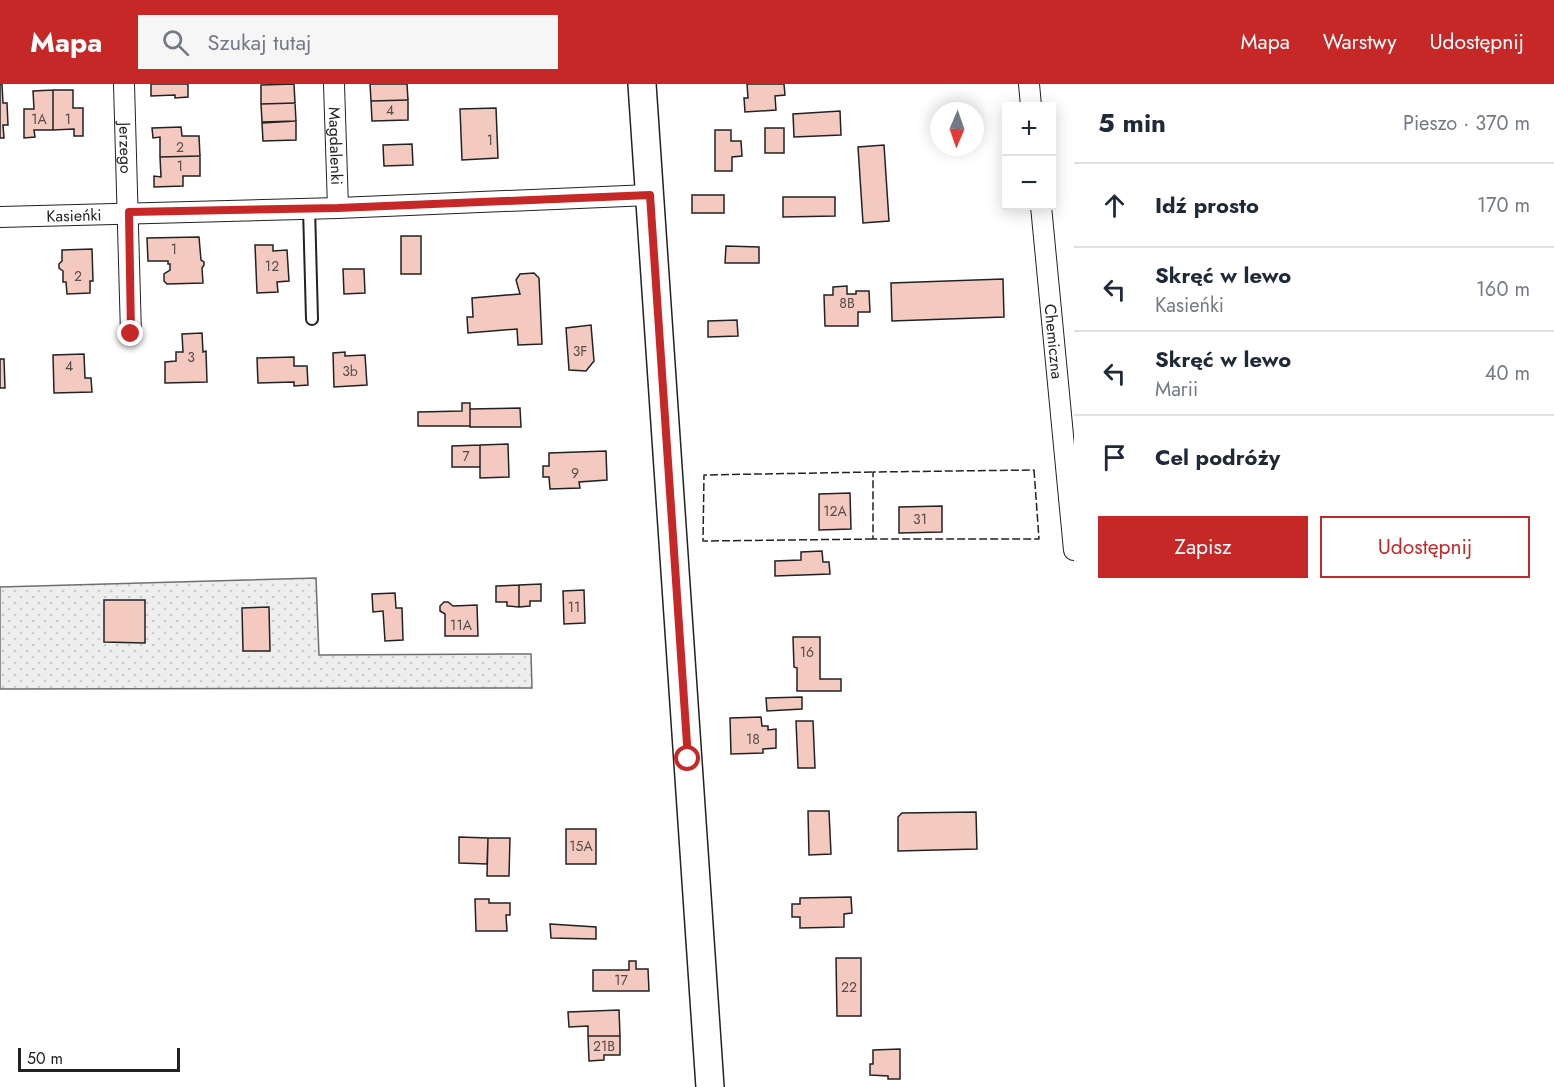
<!DOCTYPE html>
<html lang="pl">
<meta charset="utf-8">
<style>
:root{--surface:#fff;--page:#f6f6f7;--text:#1f2937;--muted:#747a83;--line:#e0e1e3;--accent:#c62828}
body{margin:0;font-family:Jost,sans-serif;background:var(--page);color:var(--text)}
.controls{position:absolute;right:18px;top:18px;display:grid;overflow:hidden;border-radius:0px;box-shadow:0 3px 15px #0003}
.controls button{width:54px;height:54px;display:grid;place-items:center;padding:0;border:0;border-bottom:2px solid var(--line);background:var(--surface);color:var(--text);font:30px sans-serif}
.compass{position:absolute;left:930px;top:18px;width:54px;height:54px;border-radius:50%;background:var(--surface);box-shadow:0 3px 15px #0003;rotate:182deg}
.scale{position:absolute;left:18px;bottom:15px;width:162px;box-sizing:border-box;padding-left:6px;border:3px solid #222;border-top:0;font-size:16px;line-height:21px;white-space:nowrap;color:#222;-webkit-text-stroke:4px #fff;paint-order:stroke}
.stop{position:absolute;width:18px;height:18px;margin:-14px;border:4px solid #c62828;border-radius:50%;background:#fff}
.stop.end{background:#c62828;border-color:#fff;box-shadow:0 2px 6px #0008}
.list{margin:0;padding:0;list-style:none}
h2{display:flex;justify-content:space-between;align-items:center;height:78px;margin:0;padding:0 24px;font-size:26px}
h2 small{font-size:20px;font-weight:400;color:var(--muted)}
.list li{display:grid;grid-template-columns:39px 1fr auto;gap:18px;align-items:center;box-sizing:border-box;height:84px;padding:0 24px;border-top:2px solid var(--line)}
.list b{display:block;font-size:22px;white-space:nowrap}
.list p{margin:0;font-size:20px;white-space:nowrap;color:var(--muted)}
.list em{font-size:20px;font-style:normal;color:var(--muted)}
.actions{display:flex;gap:12px;padding:18px 24px}
.actions a{flex:1;padding:14px 0;border:2px solid var(--accent);border-radius:0px;text-align:center;font-size:21px;color:var(--accent)}
.actions .main{background:var(--accent);color:#fff}
.icon{flex:none;width:33px;height:33px;fill:none;stroke:currentColor;stroke-width:2;stroke-linecap:round;stroke-linejoin:round}
.map{position:relative;flex:none;width:1074px;height:1003px;overflow:hidden}
header{display:flex;align-items:center;gap:36px;box-sizing:border-box;height:84px;padding:0 30px;background:var(--accent);color:#fff}
header strong{font-size:28px}
nav{display:flex;gap:33px;margin-inline-start:auto;font-size:21px}
.search{width:420px;height:54px;background:var(--page);display:flex;align-items:center;gap:15px;box-sizing:border-box;padding:0 21px;border-radius:0px;color:var(--muted);font-size:22px}
main{display:flex}
aside{flex:1;background:var(--surface)}
.map>svg:first-child{display:block}
.grass{fill:url(#grass-dots);stroke:#6f6f6f;stroke-width:1.5}
.building{fill:#f3c9c0;stroke:#222;stroke-width:1.5}
.lines{fill:none;stroke-linecap:round;stroke-linejoin:round}
.lane-casing{stroke:#222;stroke-width:14}
.street-casing{stroke:#222;stroke-width:22}
.secondary-casing{stroke:#222;stroke-width:30}
.lane{stroke:#fff;stroke-width:10}
.street{stroke:#fff;stroke-width:20}
.secondary{stroke:#fff;stroke-width:27}
.fence{stroke:#222;stroke-width:1.5;stroke-dasharray:8 3;stroke-linecap:butt}
.route{stroke:#c62828;stroke-width:8}
.labels{text-anchor:middle;stroke-width:4.5;stroke-linejoin:round;paint-order:stroke}
.number-label{font-size:14px;fill:#564c4a}
.street-label{font-size:16px;fill:#222;stroke:#fff}
</style>
<header>
<strong>Mapa</strong>
<div class="search"><svg class="icon" aria-label="search" viewBox="0 0 24 24"><circle cx="10" cy="10" r="6"/><path d="M15 15l6 6"/></svg>Szukaj tutaj</div>
<nav><a>Mapa</a><a>Warstwy</a><a>Udostępnij</a></nav>
</header>
<main>
<div class="map">
<svg width="1074" height="1003" viewBox="0 0 1074 1003">
<defs>
<pattern id="grass-dots" width="8" height="8" patternUnits="userSpaceOnUse" patternTransform="scale(1.5)"><rect width="8" height="8" fill="#eee"/><path d="M2 2h.1M6 6h.1" fill="none" stroke="#ccc" stroke-width="1.8" stroke-linecap="round"/></pattern>
</defs>
<rect width="100%" height="100%" fill="#fff"/>
<path class="grass" d="M 316,494 L 319,571 L 531,570 L 532,604 L 0,605 L 0,503 Z"/>
<path class="building" d="M 0,0 L 2,0 L 3,19 L 7,19 L 8,41 L 3,41 L 4,54 L 0,54 Z
M 151,0 L 188,0 L 188,13 L 175,14 L 175,11 L 151,12 Z
M 294,0 L 295,19 L 261,20 L 261,1 Z
M 370,0 L 407,0 L 408,16 L 371,17 Z
M 747,0 L 784,0 L 785,11 L 775,12 L 776,26 L 745,28 L 744,14 L 748,14 Z
M 53,6 L 73,6 L 73,24 L 83,24 L 83,52 L 74,52 L 74,45 L 53,46 Z
M 53,6 L 53,46 L 34,46 L 35,53 L 24,54 L 24,25 L 34,25 L 33,7 Z
M 408,16 L 408,36 L 372,37 L 371,17 Z
M 295,19 L 296,37 L 262,38 L 261,20 Z
M 496,24 L 498,74 L 462,76 L 460,25 Z
M 840,27 L 841,51 L 794,53 L 793,30 Z
M 296,37 L 296,56 L 263,57 L 262,39 Z
M 181,43 L 182,52 L 199,52 L 200,72 L 160,73 L 160,53 L 153,54 L 152,44 Z
M 765,44 L 784,44 L 784,69 L 765,69 Z
M 715,46 L 731,46 L 731,57 L 741,57 L 742,72 L 732,73 L 732,87 L 715,87 Z
M 412,60 L 413,81 L 384,82 L 383,61 Z
M 884,61 L 889,137 L 863,139 L 858,63 Z
M 200,72 L 200,92 L 183,92 L 183,102 L 154,103 L 154,92 L 161,93 L 160,73 Z
M 692,111 L 724,111 L 724,129 L 692,129 Z
M 783,113 L 835,113 L 835,132 L 783,133 Z
M 401,152 L 421,152 L 421,190 L 401,190 Z
M 199,153 L 201,176 L 204,178 L 204,181 L 202,184 L 203,199 L 167,200 L 164,197 L 164,190 L 170,186 L 170,180 L 168,180 L 168,177 L 148,177 L 147,154 Z
M 255,161 L 273,161 L 273,167 L 287,166 L 289,197 L 277,198 L 278,208 L 257,209 Z
M 726,162 L 759,163 L 759,179 L 725,179 Z
M 92,165 L 93,197 L 90,197 L 90,209 L 67,210 L 66,198 L 63,198 L 63,187 L 59,184 L 59,180 L 62,177 L 62,166 Z
M 343,185 L 364,185 L 365,209 L 344,210 Z
M 534,189 L 539,194 L 542,260 L 518,261 L 517,245 L 468,249 L 467,233 L 473,233 L 472,214 L 520,210 L 516,196 L 520,190 Z
M 1003,195 L 1004,233 L 892,237 L 891,199 Z
M 847,202 L 847,210 L 856,210 L 856,207 L 869,207 L 870,228 L 858,228 L 858,242 L 825,242 L 824,211 L 833,211 L 833,203 Z
M 737,236 L 738,252 L 708,253 L 708,237 Z
M 591,241 L 594,277 L 586,287 L 569,286 L 566,244 Z
M 202,249 L 203,268 L 206,267 L 207,298 L 165,299 L 165,278 L 176,277 L 176,268 L 183,268 L 182,250 Z
M 345,268 L 345,272 L 365,271 L 367,301 L 334,303 L 333,269 Z
M 84,270 L 85,294 L 91,294 L 92,308 L 54,309 L 53,271 Z
M 294,273 L 294,282 L 307,282 L 308,301 L 294,302 L 294,298 L 258,299 L 257,274 Z
M 0,275 L 4,275 L 5,304 L 0,304 Z
M 462,319 L 470,319 L 470,342 L 418,342 L 418,328 L 462,327 Z
M 520,324 L 521,343 L 470,343 L 470,325 Z
M 508,360 L 509,393 L 480,394 L 480,361 Z
M 480,361 L 480,383 L 452,383 L 452,362 Z
M 606,367 L 607,396 L 579,398 L 580,404 L 550,405 L 549,393 L 543,393 L 543,382 L 549,382 L 549,369 Z
M 850,409 L 851,445 L 819,446 L 819,410 Z
M 942,422 L 942,448 L 899,449 L 899,423 Z
M 822,467 L 823,478 L 829,478 L 830,490 L 775,492 L 775,477 L 801,476 L 801,468 Z
M 541,500 L 541,517 L 530,517 L 530,522 L 519,523 L 519,501 Z
M 519,501 L 519,523 L 507,522 L 507,518 L 496,518 L 496,502 Z
M 584,506 L 585,539 L 564,540 L 563,507 Z
M 395,509 L 396,524 L 402,524 L 403,556 L 385,557 L 383,527 L 373,528 L 372,510 Z
M 104,516 L 145,516 L 145,559 L 104,558 Z
M 444,518 L 448,518 L 453,522 L 477,521 L 478,552 L 445,552 L 445,530 L 440,527 L 440,522 Z
M 269,523 L 270,567 L 243,567 L 242,524 Z
M 793,553 L 820,553 L 820,595 L 841,595 L 841,607 L 797,607 L 797,584 L 794,583 Z
M 802,613 L 802,625 L 767,627 L 766,614 Z
M 761,633 L 762,642 L 768,642 L 768,646 L 776,645 L 776,664 L 763,665 L 763,669 L 731,670 L 730,634 Z
M 796,637 L 813,637 L 815,684 L 798,684 Z
M 808,727 L 829,727 L 831,770 L 809,771 Z
M 976,728 L 977,765 L 898,767 L 898,733 L 902,729 Z
M 566,745 L 596,745 L 596,780 L 566,780 Z
M 459,753 L 488,754 L 487,780 L 459,779 Z
M 488,754 L 510,754 L 509,792 L 487,792 Z
M 851,813 L 852,829 L 844,830 L 844,843 L 800,844 L 800,833 L 792,833 L 792,820 L 800,820 L 800,814 Z
M 475,815 L 489,815 L 489,819 L 510,819 L 510,831 L 506,831 L 507,847 L 476,847 Z
M 550,840 L 596,843 L 596,855 L 551,854 Z
M 836,874 L 861,874 L 861,932 L 837,932 Z
M 629,877 L 636,877 L 636,885 L 648,885 L 649,907 L 593,907 L 593,886 L 629,886 Z
M 619,926 L 620,952 L 588,952 L 588,942 L 569,943 L 568,928 Z
M 588,952 L 620,952 L 620,971 L 604,971 L 604,976 L 589,977 Z
M 900,965 L 900,995 L 888,995 L 888,992 L 870,991 L 870,980 L 873,980 L 873,966 Z"/>
<g class="lines">
<defs>
<path id="lane" d="M 309,124 L 312,235"/>
<g id="street">
<path id="s1" d="M 124,0 L 131,250"/>
<path id="s2" d="M 334,0 L 338,124"/>
<path d="M 1029,0 L 1031,22"/>
<path id="s3" d="M 1041,122 L 1074,466"/>
<path id="s4" d="M 0,133 L 338,124 L 650,111"/>
</g>
<path id="secondary" d="M 642,0 L 710,1003"/>
</defs>
<use href="#lane" class="lane-casing"/>
<use href="#street" class="street-casing"/>
<use href="#secondary" class="secondary-casing"/>
<use href="#lane" class="lane"/>
<use href="#street" class="street"/>
<use href="#secondary" class="secondary"/>
<path class="fence" d="M 1034,386 L 1039,455 L 873,455 L 873,388 Z
M 873,455 L 703,457 L 704,391 L 873,388"/>
</g>
<g class="lines">
<path class="route" d="M 131,250 L 129,128 L 338,124 L 650,111 L 688,675"/>
</g>
<g class="labels">
<g class="number-label">
<text x="390" y="31">4</text>
<text x="39" y="40">1A</text>
<text x="68" y="40">1</text>
<text x="490" y="61">1</text>
<text x="180" y="68">2</text>
<text x="180" y="87">1</text>
<text x="174" y="170">1</text>
<text x="272" y="187">12</text>
<text x="78" y="197">2</text>
<text x="847" y="224">8B</text>
<text x="580" y="272">3F</text>
<text x="191" y="278">3</text>
<text x="69" y="287">4</text>
<text x="350" y="292">3b</text>
<text x="466" y="377">7</text>
<text x="575" y="394">9</text>
<text x="835" y="432">12A</text>
<text x="920" y="440">31</text>
<text x="574" y="528">11</text>
<text x="461" y="546">11A</text>
<text x="807" y="573">16</text>
<text x="753" y="660">18</text>
<text x="581" y="767">15A</text>
<text x="621" y="901">17</text>
<text x="849" y="908">22</text>
<text x="604" y="967">21B</text>
</g>
<g class="street-label">
<text dy="6" stroke="none"><textPath href="#s2" startOffset="62">Magdalenki</textPath></text>
<text dy="6" stroke="none"><textPath href="#s1" startOffset="64">Jerzego</textPath></text>
<text dy="6" stroke="none"><textPath href="#s4" startOffset="74">Kasieńki</textPath></text>
<text dy="6" stroke="none"><textPath href="#s3" startOffset="136">Chemiczna</textPath></text>
</g>
</g>
</svg>
<div class="controls">
<button>+</button>
<button>−</button>
</div>
<svg class="compass" viewBox="-18 -18 36 36"><path d="M0-13l5 13h-10z" fill="#e53935"/><path d="M0 13l5-13h-10z" fill="#747a83"/></svg>
<div class="scale">50 m</div>
<div class="stop" style="left:688px;top:675px"></div>
<div class="stop end" style="left:131px;top:250px"></div>
</div>
<aside>
<h2>5 min<small>Pieszo · 370 m</small></h2>
<ul class="list">
<li><svg class="icon" aria-label="ahead" viewBox="0 0 24 24"><path d="M12 20V5M6 11l6-6 6 6"/></svg><div><b>Idź prosto</b></div><em>170 m</em></li>
<li><svg class="icon" aria-label="left" viewBox="0 0 24 24"><path d="M17 20v-9H6M10 6l-5 5 5 5"/></svg><div><b>Skręć w lewo</b><p>Kasieńki</p></div><em>160 m</em></li>
<li><svg class="icon" aria-label="left" viewBox="0 0 24 24"><path d="M17 20v-9H6M10 6l-5 5 5 5"/></svg><div><b>Skręć w lewo</b><p>Marii</p></div><em>40 m</em></li>
<li><svg class="icon" aria-label="arrive" viewBox="0 0 24 24"><path d="M6 21V4h12l-3 4 3 4H6"/></svg><div><b>Cel podróży</b></div></li>
</ul>
<div class="actions"><a class="main">Zapisz</a><a>Udostępnij</a></div>
</aside>
</main>
